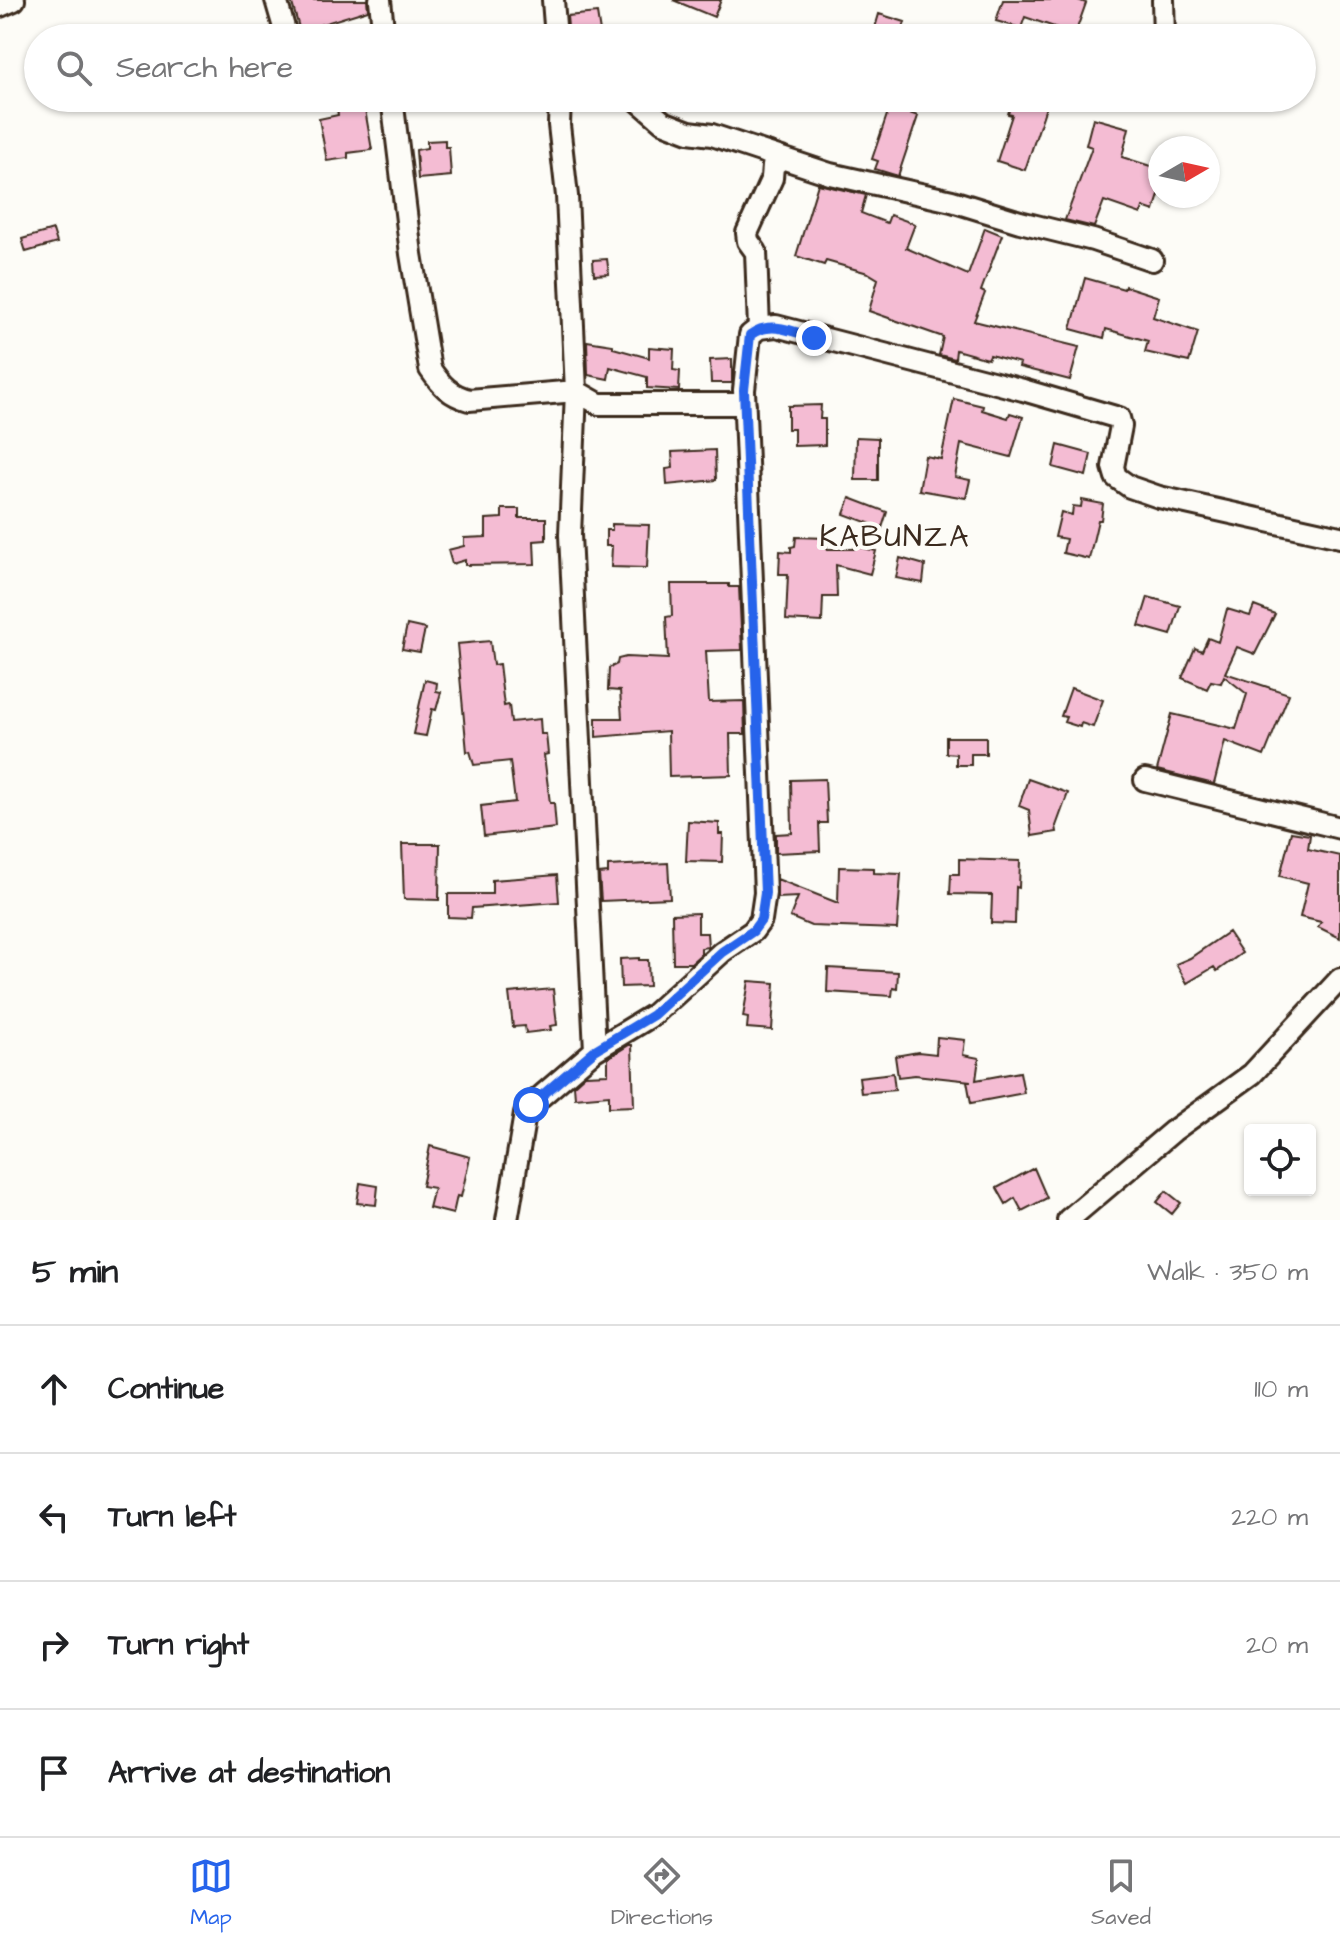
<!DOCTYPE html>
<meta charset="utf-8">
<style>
:root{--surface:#fff;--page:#f6f6f6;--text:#202124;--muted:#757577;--line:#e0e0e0;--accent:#2563eb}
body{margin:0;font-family:"Architects Daughter",sans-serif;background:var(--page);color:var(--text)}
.controls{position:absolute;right:24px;bottom:24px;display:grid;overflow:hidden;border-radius:8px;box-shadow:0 2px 6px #0004}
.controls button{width:72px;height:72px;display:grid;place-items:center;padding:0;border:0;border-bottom:2px solid var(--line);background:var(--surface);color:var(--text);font:40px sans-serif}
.compass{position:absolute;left:1148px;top:136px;width:72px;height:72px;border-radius:50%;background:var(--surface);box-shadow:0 2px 6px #0004;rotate:81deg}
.stop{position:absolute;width:24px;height:24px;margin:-18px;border:6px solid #2563eb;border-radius:50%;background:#fff}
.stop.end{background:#2563eb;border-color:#fff;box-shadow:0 2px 8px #0008}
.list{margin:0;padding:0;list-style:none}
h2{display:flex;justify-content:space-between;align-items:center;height:104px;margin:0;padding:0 32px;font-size:34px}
h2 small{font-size:26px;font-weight:400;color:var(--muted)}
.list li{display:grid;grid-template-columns:52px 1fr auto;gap:24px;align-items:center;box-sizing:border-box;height:128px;padding:0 32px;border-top:2px solid var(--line)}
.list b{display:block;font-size:30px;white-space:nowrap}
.list em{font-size:26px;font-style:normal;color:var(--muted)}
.icon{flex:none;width:44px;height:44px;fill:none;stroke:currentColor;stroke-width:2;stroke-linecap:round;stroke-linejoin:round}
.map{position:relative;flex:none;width:1340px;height:1220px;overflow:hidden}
.search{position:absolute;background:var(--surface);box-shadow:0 2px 6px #0004;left:24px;right:24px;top:24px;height:88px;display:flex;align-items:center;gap:20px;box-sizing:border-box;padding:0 28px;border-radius:44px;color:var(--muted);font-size:30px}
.sheet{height:616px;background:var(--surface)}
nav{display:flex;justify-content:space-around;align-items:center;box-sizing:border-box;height:112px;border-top:2px solid var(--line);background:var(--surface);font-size:22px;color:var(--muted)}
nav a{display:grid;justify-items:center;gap:4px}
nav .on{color:var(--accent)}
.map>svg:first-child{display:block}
.building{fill:#f4bcd3;stroke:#3b2a1e;stroke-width:2}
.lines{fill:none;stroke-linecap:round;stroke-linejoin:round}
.minor-casing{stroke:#3b2a1e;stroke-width:26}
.minor{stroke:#fdfcf7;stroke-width:20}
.route{stroke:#2563eb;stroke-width:10}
.labels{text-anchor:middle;stroke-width:8;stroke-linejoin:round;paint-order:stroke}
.quarter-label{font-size:30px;letter-spacing:2px;fill:#3b2a1e;stroke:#fdfcf7}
</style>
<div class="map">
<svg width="1340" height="1220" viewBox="0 0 1340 1220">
<rect width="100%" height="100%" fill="#fdfcf7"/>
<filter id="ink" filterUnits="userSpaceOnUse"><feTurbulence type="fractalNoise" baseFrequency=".0125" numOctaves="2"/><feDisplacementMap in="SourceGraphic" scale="16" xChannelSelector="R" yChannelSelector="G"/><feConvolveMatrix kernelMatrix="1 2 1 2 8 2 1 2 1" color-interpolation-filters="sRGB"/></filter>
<g filter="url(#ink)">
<path class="building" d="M 291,0 L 367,0 L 368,10 L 300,31 Z
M 673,0 L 721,0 L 714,17 Z
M 1003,0 L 1078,0 L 1086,3 L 1075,34 L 1025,17 L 1021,28 L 996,21 Z
M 597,13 L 601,38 L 569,38 L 567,16 Z
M 879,14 L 905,22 L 900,38 L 872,38 Z
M 363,98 L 372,150 L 348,153 L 348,158 L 327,161 L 319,119 L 338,115 L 336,103 Z
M 1013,98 L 1049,98 L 1025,170 L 997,161 L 1012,115 L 1008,114 Z
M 890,106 L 918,116 L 898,176 L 875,169 L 878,161 L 872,159 Z
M 1093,118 L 1129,128 L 1122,157 L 1160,169 L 1160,192 L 1154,211 L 1143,207 L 1141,214 L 1104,201 L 1094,227 L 1065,220 L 1092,147 L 1086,145 Z
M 445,140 L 445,147 L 449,147 L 451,176 L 418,179 L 416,150 L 427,148 L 427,141 Z
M 818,184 L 866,195 L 861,213 L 887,223 L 890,215 L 915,224 L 906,248 L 968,275 L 985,228 L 1002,235 L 981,291 L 985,293 L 974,321 L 1079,347 L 1070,380 L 1019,367 L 1020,363 L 990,355 L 988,359 L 956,350 L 955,359 L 939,355 L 943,337 L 869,311 L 878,279 L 868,273 L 826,261 L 824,265 L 796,256 Z
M 53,230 L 57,243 L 26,252 L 22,239 Z
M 607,259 L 609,274 L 594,275 L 593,260 Z
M 1085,278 L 1124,289 L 1125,286 L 1159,297 L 1153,317 L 1198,332 L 1189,362 L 1145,352 L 1148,341 L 1106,329 L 1104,338 L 1071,329 Z
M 587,341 L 613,345 L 613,348 L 649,358 L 649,347 L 674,349 L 673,370 L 680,371 L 679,390 L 647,388 L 647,377 L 610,367 L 608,379 L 588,375 Z
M 732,359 L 732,383 L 711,383 L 710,360 Z
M 954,399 L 983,406 L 982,410 L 1008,418 L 1010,413 L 1023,417 L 1011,457 L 961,444 L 955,477 L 970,480 L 966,498 L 919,490 L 925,456 L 941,459 Z
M 821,405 L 820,419 L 825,419 L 825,445 L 794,446 L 794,429 L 788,429 L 788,406 Z
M 856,437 L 878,438 L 878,480 L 855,480 Z
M 1058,445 L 1091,454 L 1086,476 L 1053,467 Z
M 715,450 L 716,480 L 667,485 L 666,469 L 673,468 L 672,452 Z
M 850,498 L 887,512 L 882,528 L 844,514 Z
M 1082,500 L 1103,504 L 1101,520 L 1098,520 L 1089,559 L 1063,553 L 1066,539 L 1055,537 L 1061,512 L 1072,515 L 1073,506 L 1081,507 Z
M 502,509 L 519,509 L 519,518 L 546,518 L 546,540 L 534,541 L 535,564 L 465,565 L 465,560 L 452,564 L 448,550 L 464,546 L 464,538 L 486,537 L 486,519 L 502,518 Z
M 612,524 L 649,525 L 647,568 L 611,567 L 612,546 L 606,546 L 606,530 L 612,530 Z
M 796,537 L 827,538 L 827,549 L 854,549 L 855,546 L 876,551 L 870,574 L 836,565 L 837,597 L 823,597 L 822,622 L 786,620 L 788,574 L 779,574 L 780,551 L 791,552 L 791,547 L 795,546 Z
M 900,558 L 925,565 L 923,583 L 896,578 Z
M 671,584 L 729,584 L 729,587 L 739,587 L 742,650 L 706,651 L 709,702 L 744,701 L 745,734 L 730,734 L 731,775 L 669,777 L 668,731 L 596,737 L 596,718 L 622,718 L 620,691 L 608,690 L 609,668 L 617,664 L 618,659 L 626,657 L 668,659 L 666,617 L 672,616 Z
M 1148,597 L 1180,606 L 1171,635 L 1139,626 Z
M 1254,606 L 1275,614 L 1255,654 L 1237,647 L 1225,673 L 1289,694 L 1264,756 L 1225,741 L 1214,784 L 1157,770 L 1172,714 L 1236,729 L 1247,694 L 1224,676 L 1221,683 L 1211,681 L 1207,689 L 1182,678 L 1195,648 L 1202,651 L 1208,638 L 1218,642 L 1227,609 L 1250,616 Z
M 407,625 L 425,629 L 420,652 L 402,649 Z
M 490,641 L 493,665 L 499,664 L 504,706 L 509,705 L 511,722 L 540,719 L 541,734 L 546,734 L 548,754 L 544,755 L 550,803 L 554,803 L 556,828 L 484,836 L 481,806 L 515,802 L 510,761 L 474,765 L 470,751 L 467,752 L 457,644 Z
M 425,680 L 437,683 L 436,691 L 441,692 L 436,710 L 432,709 L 426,736 L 413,734 Z
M 1071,688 L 1103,700 L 1093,727 L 1081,723 L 1080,727 L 1064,722 L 1066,717 L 1061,716 Z
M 946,737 L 986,737 L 986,754 L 971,754 L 971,765 L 956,765 L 956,754 L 946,753 Z
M 825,779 L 827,823 L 819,823 L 820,851 L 776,853 L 776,834 L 792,833 L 791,780 Z
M 1028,779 L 1068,793 L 1056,826 L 1057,832 L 1032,836 L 1029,810 L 1019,806 Z
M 688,821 L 719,823 L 719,834 L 723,834 L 722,862 L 686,861 Z
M 1291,832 L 1310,835 L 1308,849 L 1340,856 L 1340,938 L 1318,927 L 1321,922 L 1300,917 L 1308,883 L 1280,876 Z
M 402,844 L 440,844 L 439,900 L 404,899 Z
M 959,859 L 1020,861 L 1019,888 L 1016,887 L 1015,924 L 991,923 L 992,895 L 950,894 L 951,874 L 959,874 Z
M 668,863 L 670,898 L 601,901 L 599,874 L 608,873 L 608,866 Z
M 839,867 L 874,868 L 874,873 L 901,874 L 897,929 L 811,926 L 790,917 L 798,897 L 777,898 L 777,879 L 838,903 Z
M 557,875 L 559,902 L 472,908 L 471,918 L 448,917 L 448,894 L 492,894 L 492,880 Z
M 698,913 L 698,933 L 707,933 L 708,947 L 701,948 L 701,954 L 691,963 L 673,963 L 672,914 Z
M 1228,932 L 1242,953 L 1217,971 L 1214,967 L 1187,983 L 1176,964 L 1190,958 Z
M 639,958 L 639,960 L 648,960 L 649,986 L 621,987 L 620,959 Z
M 828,968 L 898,972 L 897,989 L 893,988 L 892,996 L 827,992 Z
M 749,981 L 775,983 L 772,1030 L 747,1028 L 748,1018 L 743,1017 Z
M 553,989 L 557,1025 L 550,1026 L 551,1030 L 526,1033 L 525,1026 L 513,1027 L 509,993 Z
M 937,1037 L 965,1040 L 963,1055 L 979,1058 L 976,1080 L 1020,1072 L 1024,1093 L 971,1103 L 967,1081 L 971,1081 L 915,1075 L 898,1077 L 895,1056 L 918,1052 L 936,1054 Z
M 629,1045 L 632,1045 L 634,1106 L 609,1107 L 609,1095 L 575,1098 L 574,1085 L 585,1075 L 608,1074 L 608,1058 Z
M 893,1073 L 895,1090 L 861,1093 L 859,1077 Z
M 430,1146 L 470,1157 L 461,1197 L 457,1196 L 453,1214 L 429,1208 L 434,1188 L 422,1186 Z
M 1034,1168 L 1047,1198 L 1022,1211 L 1015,1198 L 1006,1204 L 997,1188 Z
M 360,1183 L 378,1186 L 376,1205 L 357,1203 Z
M 1166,1191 L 1181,1203 L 1172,1214 L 1157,1202 Z"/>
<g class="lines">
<defs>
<path id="minor" d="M 276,0 L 287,38
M 380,0 L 384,38
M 553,0 L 556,38
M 1163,0 L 1164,38
M 0,6 L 14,0
M 392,98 L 411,254 L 430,369 C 441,385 450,395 469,400 L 576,391 L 599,404 L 745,404
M 560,98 L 559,125 L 567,196 L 576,391 L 570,535 L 595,1050
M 635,98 L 663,122 L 689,132 L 712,135 L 830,174 L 952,201 L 1020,222 L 1093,240 L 1152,260
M 759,328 L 756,252 L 748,241 L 747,233 L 772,178 L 773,166 L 781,159
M 1145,780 L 1340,828
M 507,1220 L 525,1114 L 531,1105 L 595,1050 L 653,1015 L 722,952 L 753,931 L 761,920 L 765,893 L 744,390 L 750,335 L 759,328 L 776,326 L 1023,390 L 1119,418 L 1121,426 L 1113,467 L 1116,477 L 1130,487 L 1159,497 L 1340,537
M 1068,1220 L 1173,1131 L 1252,1074 L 1340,979"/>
</defs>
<use href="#minor" class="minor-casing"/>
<use href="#minor" class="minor"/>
</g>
</g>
<g class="lines" filter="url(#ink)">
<path class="route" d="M 531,1105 L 595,1050 L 653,1015 L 722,952 L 753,931 L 761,920 L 765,893 L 744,390 L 750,335 C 770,320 792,331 814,338"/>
</g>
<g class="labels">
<g class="quarter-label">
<text x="895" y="546">KABUNZA</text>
</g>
</g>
</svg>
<div class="controls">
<button><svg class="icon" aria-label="locate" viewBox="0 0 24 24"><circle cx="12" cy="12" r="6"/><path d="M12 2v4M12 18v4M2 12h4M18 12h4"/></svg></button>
</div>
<svg class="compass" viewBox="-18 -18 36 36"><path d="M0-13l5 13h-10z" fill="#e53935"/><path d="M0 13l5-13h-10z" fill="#757577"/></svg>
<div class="stop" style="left:531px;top:1105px"></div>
<div class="stop end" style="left:814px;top:338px"></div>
<div class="search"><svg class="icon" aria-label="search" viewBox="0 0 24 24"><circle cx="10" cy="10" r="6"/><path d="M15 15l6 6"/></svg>Search here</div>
</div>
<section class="sheet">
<h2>5 min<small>Walk · 350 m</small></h2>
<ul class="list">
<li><svg class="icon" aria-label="ahead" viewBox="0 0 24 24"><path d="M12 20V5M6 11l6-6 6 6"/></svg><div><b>Continue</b></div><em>110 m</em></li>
<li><svg class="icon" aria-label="left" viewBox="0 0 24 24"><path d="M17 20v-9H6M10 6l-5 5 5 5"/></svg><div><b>Turn left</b></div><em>220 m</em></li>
<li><svg class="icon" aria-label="right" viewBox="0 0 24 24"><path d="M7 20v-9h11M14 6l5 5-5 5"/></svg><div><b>Turn right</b></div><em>20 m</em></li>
<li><svg class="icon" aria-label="arrive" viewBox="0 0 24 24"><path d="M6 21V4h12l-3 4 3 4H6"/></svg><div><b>Arrive at destination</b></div></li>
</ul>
</section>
<nav>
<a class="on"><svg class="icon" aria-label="map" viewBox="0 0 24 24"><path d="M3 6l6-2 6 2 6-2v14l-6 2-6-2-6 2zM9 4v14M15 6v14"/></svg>Map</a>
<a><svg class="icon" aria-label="directions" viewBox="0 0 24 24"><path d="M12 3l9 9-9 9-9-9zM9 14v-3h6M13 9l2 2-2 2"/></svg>Directions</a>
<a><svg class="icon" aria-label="saved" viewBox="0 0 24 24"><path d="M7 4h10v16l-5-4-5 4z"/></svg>Saved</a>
</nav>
